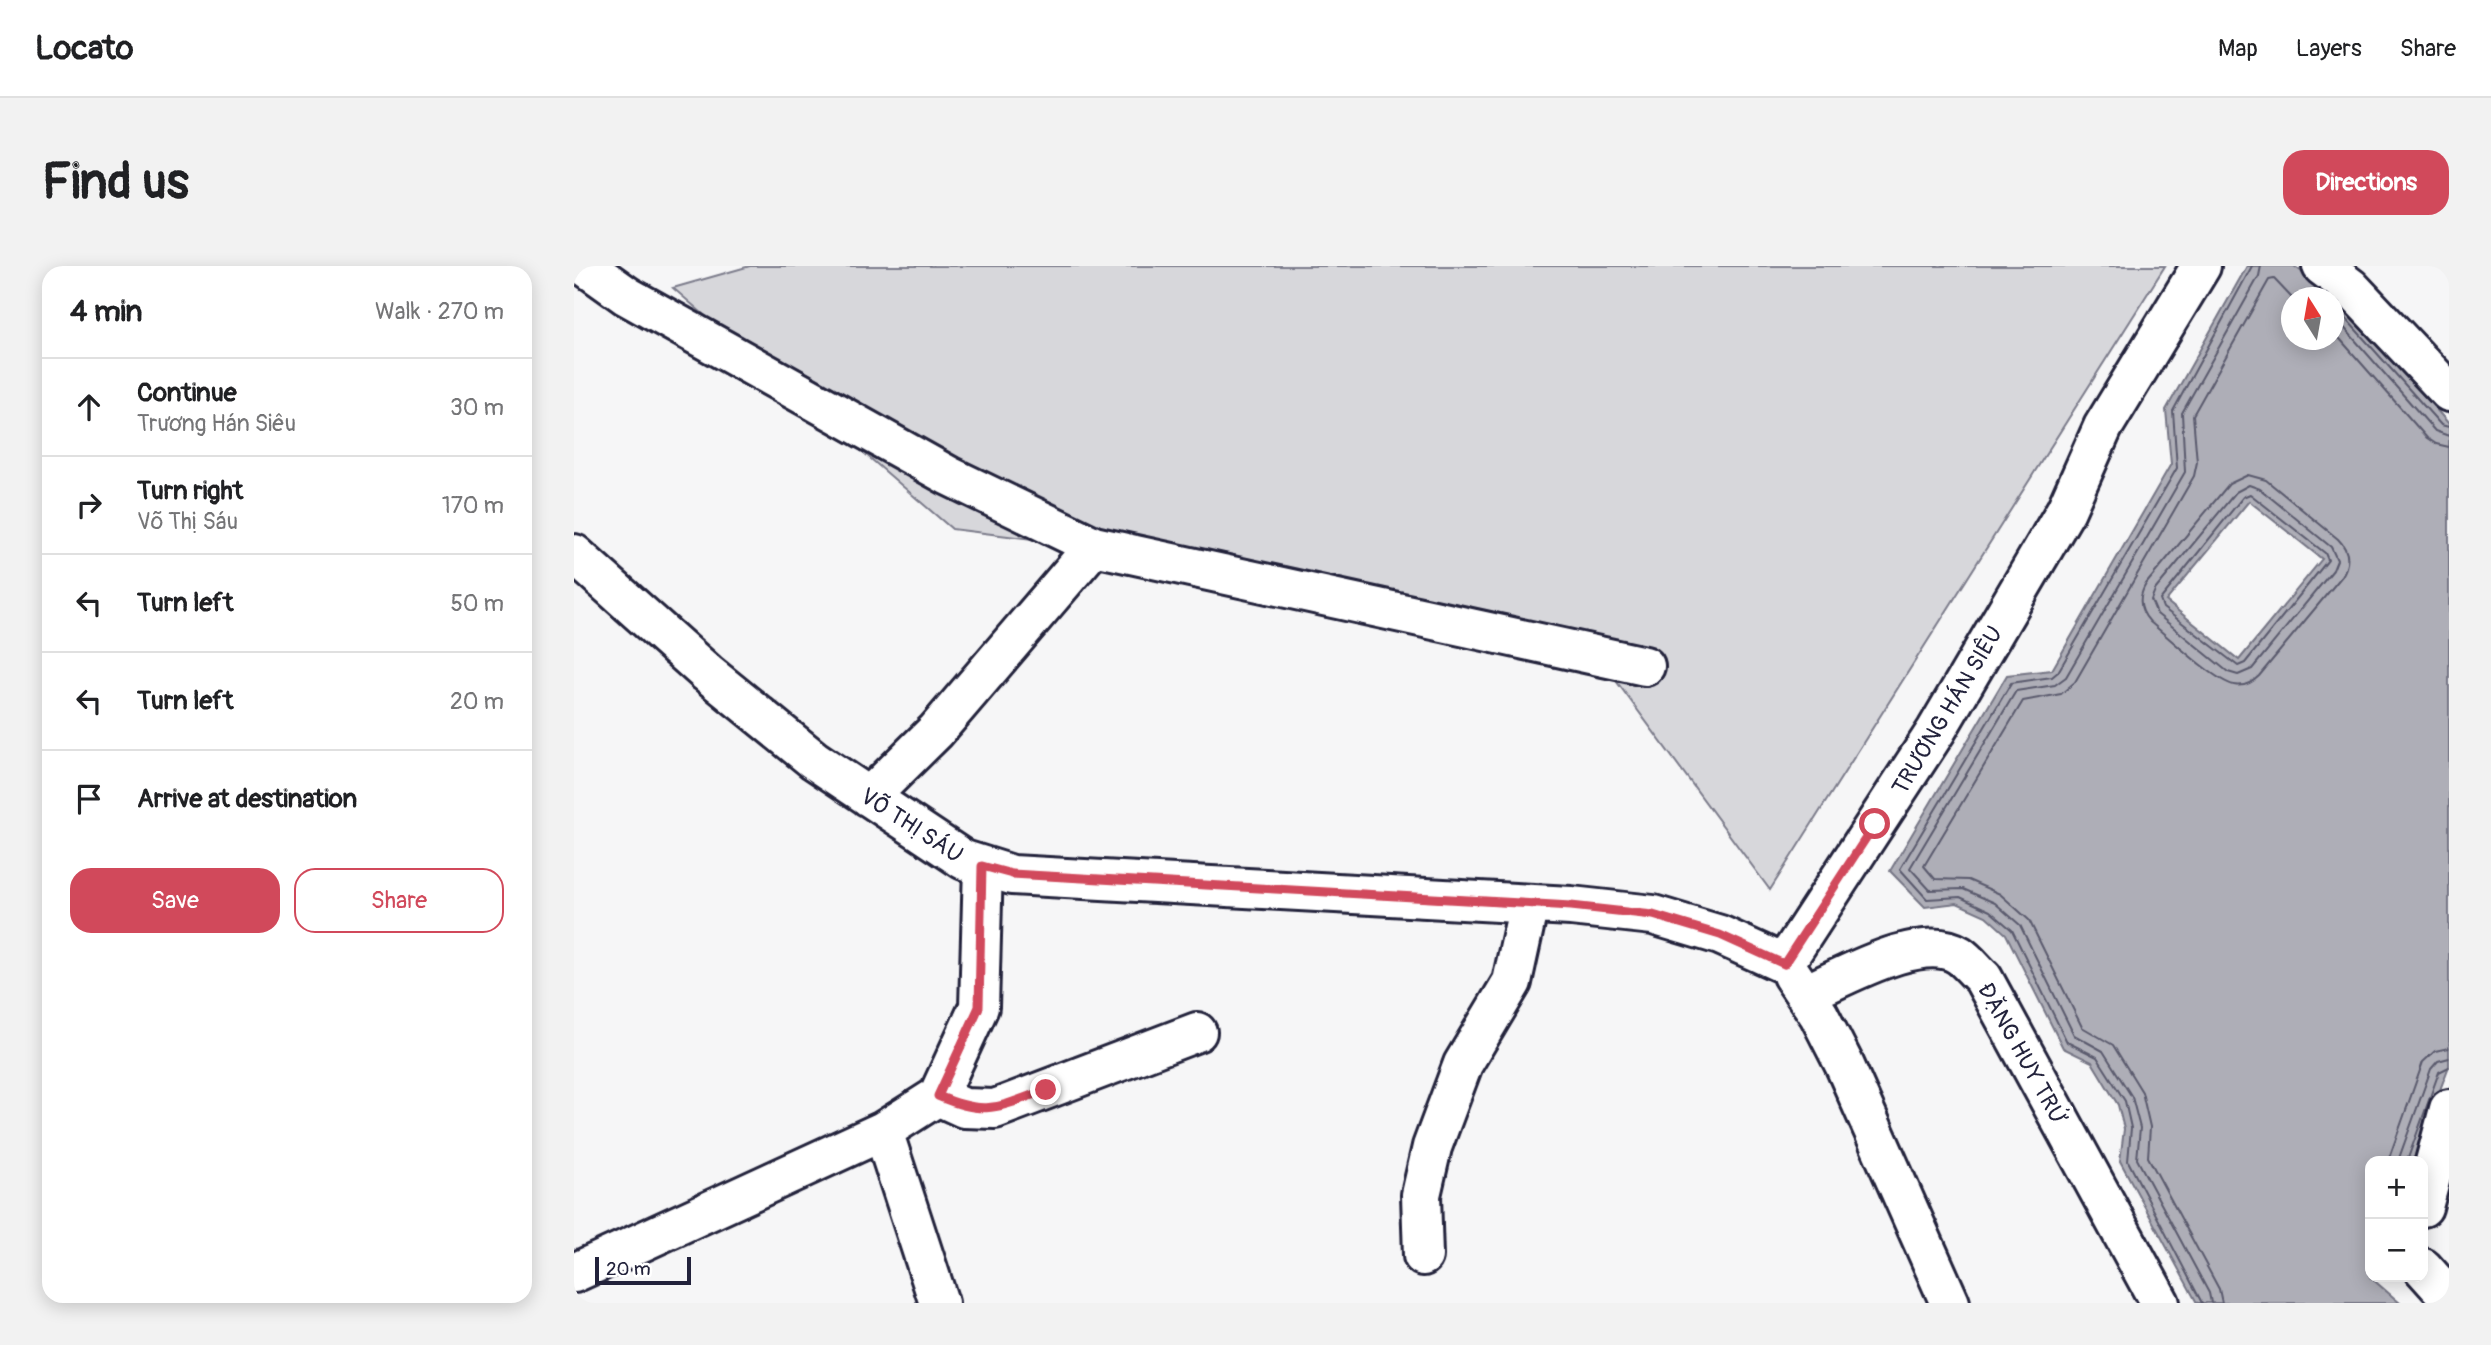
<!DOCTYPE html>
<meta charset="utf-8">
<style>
:root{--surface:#fff;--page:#f2f2f2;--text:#202124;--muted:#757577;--line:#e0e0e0;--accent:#d1495b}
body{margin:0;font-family:Pangolin,sans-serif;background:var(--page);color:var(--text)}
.controls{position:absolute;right:21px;bottom:21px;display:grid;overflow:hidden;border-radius:14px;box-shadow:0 4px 18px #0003}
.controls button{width:63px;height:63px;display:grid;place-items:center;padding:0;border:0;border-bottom:2px solid var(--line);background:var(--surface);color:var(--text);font:35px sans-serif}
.compass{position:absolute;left:1707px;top:21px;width:63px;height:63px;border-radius:50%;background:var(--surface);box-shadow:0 4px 18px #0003;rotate:349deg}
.scale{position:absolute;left:21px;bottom:18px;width:96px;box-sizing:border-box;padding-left:7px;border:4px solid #22223b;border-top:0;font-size:19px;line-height:24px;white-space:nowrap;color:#22223b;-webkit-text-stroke:5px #fff;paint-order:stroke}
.stop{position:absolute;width:21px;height:21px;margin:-16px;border:5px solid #d1495b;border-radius:50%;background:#fff}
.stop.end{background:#d1495b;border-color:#fff;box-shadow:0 2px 7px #0008}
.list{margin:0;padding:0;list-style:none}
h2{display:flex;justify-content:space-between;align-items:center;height:91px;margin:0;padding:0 28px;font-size:30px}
h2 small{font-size:23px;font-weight:400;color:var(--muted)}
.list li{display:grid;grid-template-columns:46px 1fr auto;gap:21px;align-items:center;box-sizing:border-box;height:98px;padding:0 28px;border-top:2px solid var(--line)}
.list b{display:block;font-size:26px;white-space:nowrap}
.list p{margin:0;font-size:23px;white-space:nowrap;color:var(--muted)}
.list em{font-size:23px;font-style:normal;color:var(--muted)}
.actions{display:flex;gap:14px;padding:21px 28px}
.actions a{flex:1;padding:16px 0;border:2px solid var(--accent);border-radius:21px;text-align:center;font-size:24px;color:var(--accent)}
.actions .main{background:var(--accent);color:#fff}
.icon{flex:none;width:38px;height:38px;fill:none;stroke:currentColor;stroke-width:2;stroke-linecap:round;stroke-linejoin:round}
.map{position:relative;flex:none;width:1875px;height:1037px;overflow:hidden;border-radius:21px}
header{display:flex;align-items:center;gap:42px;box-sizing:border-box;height:98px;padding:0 35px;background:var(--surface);border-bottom:2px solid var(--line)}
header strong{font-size:33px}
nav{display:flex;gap:38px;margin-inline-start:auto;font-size:24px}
.intro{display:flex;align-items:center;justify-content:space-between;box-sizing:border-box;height:168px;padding:0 42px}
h1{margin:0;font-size:49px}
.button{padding:18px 32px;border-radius:21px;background:var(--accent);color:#fff;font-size:24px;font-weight:700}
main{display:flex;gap:42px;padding:0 42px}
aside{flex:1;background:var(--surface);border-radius:21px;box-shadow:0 4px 18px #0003}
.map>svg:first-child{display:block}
.green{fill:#d7d7db;stroke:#7c7c8b;stroke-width:2}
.water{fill:#aeaeb7;stroke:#767685;stroke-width:2;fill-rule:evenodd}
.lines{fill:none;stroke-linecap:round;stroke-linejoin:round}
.shore{stroke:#5a5a6d;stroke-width:2}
.minor-casing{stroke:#22223b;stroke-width:44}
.minor{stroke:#fff;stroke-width:38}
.route{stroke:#d1495b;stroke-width:9}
.labels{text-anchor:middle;stroke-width:7;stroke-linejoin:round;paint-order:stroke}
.street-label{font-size:23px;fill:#22223b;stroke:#fff}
</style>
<header>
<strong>Locato</strong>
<nav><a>Map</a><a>Layers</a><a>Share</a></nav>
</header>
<div class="intro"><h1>Find us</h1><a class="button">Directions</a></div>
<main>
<aside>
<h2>4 min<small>Walk · 270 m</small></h2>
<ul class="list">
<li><svg class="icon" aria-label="ahead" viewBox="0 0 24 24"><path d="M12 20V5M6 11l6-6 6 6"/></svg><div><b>Continue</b><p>Trương Hán Siêu</p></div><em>30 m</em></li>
<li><svg class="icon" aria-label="right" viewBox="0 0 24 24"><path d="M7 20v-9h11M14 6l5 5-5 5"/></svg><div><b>Turn right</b><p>Võ Thị Sáu</p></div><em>170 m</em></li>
<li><svg class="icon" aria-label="left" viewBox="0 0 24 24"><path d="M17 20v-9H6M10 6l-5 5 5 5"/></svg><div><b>Turn left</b></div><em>50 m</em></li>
<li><svg class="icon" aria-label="left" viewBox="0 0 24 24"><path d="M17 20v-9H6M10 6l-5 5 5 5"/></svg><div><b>Turn left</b></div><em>20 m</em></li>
<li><svg class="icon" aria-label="arrive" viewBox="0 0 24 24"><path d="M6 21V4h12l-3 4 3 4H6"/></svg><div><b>Arrive at destination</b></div></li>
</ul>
<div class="actions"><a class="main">Save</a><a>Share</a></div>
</aside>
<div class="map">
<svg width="1875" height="1037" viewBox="0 0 1875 1037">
<rect width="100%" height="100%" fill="#f6f6f7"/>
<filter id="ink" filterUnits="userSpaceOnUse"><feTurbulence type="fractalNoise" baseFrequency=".0143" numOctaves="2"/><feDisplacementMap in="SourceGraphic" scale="14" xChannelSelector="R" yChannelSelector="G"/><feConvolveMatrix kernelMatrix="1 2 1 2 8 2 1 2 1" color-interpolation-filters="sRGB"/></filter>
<g filter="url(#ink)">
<path class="green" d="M 176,0 L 1591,0 L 1196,624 L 1009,370 L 702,303 L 378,263 L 99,22 Z"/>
<path class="water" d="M 1673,0 L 1720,0 L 1769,37 L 1875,158 L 1875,800 L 1839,895 L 1796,895 L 1796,1011 L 1826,1037 L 1623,1037 L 1546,895 L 1550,863 L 1544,839 L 1518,796 L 1489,782 L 1432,668 L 1412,650 L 1383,637 L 1351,641 L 1316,605 L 1433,409 L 1478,404 L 1597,198 L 1592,144 ZM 1717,32 L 1759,32 L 1759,74 L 1717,74 ZM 1675,235 L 1748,293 L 1665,394 L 1592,335 Z"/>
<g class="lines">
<path class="shore" d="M 1759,38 L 1867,159 L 1875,161
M 1759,49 L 1861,165 L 1875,170
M 1759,65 L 1853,172 L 1862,178 L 1875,181
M 1674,209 L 1692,214 L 1764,273 C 1775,284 1776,297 1768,310 L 1685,410 C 1678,417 1670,421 1660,419 C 1642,416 1592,369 1576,356 C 1565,344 1564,331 1572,318 L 1655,218 Z
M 1675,219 L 1686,223 L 1757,281 L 1763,294 L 1759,304 L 1678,403 L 1664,409 L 1654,406 L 1583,348 L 1577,334 L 1581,324 L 1662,226 Z
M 1676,228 L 1751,287 L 1754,294 L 1671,397 L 1664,400 L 1589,342 L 1586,334 L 1669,231 Z
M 1814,895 L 1849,796 L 1861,785 L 1875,782
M 1824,895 L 1857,803 L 1864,795 L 1875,792
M 1833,895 L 1865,806 L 1875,801
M 1628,1037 L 1554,895 L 1557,862 L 1551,835 L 1523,791 L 1493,776 L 1438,664 L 1416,645 L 1386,631 L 1353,633 L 1326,603 L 1437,417 L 1478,411 L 1484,406 L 1603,202 L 1599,145 L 1678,0
M 1637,1037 L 1635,1027 L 1563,893 L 1566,862 L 1558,831 L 1529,785 L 1500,769 L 1446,659 L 1421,637 L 1389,623 L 1356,624 L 1336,602 L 1442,425 L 1481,419 L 1492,411 L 1611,206 L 1608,147 L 1685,10 L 1687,0
M 1648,1037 L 1645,1023 L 1574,891 L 1576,861 L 1568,826 L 1539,779 L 1508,761 L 1455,654 L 1426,628 L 1394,614 L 1361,613 L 1350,600 L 1449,435 L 1487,428 L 1501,416 L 1620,210 L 1623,196 L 1619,149 L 1695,14 L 1700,13 L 1718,32"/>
<defs>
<path id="minor" d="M 11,0 L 53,30 L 375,210 L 520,280 L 1071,400
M 1748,0 L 1777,22 L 1875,126
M 0,288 L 133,407 L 240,494 L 390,594 L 438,609 L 997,640 L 1079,649 L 1146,669 L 1210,698
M 295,531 L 362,465 L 520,280
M 1210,698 L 1362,465 L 1492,244 L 1529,161 L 1627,0
M 1218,709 L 1245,749 L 1270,798 L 1376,1037
M 1231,728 C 1268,712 1348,665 1385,689 C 1394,695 1401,705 1409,712 L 1586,1037
M 364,830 L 390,842 L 421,843 L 623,766
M 309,865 L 365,1037
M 1849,941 L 1875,843
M 849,990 L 847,929 L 858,881 L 889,798 L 938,716 L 955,638
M 1849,1002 L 1875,1031
M 0,1007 L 309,865 L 364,830 L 405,741 L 409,600"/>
</defs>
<use href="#minor" class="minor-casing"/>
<use href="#minor" class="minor"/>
</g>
</g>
<g class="lines" filter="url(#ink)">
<path class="route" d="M 472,824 C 424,841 413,851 364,830 L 405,741 L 408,600 L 438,608 L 997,640 L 1079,649 L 1146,669 L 1210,698 L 1301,558"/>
</g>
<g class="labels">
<g class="street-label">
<text transform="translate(1373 444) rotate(-59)" y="8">TRƯƠNG HÁN SIÊU</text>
<text transform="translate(338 559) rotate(33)" y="8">VÕ THỊ SÁU</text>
<text transform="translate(1449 788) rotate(61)" y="8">ĐẶNG HUY TRỨ</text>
</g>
</g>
</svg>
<div class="controls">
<button>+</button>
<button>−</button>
</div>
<svg class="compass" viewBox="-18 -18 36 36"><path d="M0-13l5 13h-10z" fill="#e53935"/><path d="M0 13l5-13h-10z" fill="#757577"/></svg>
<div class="scale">20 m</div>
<div class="stop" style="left:1301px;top:558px"></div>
<div class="stop end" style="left:472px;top:824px"></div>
</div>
</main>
